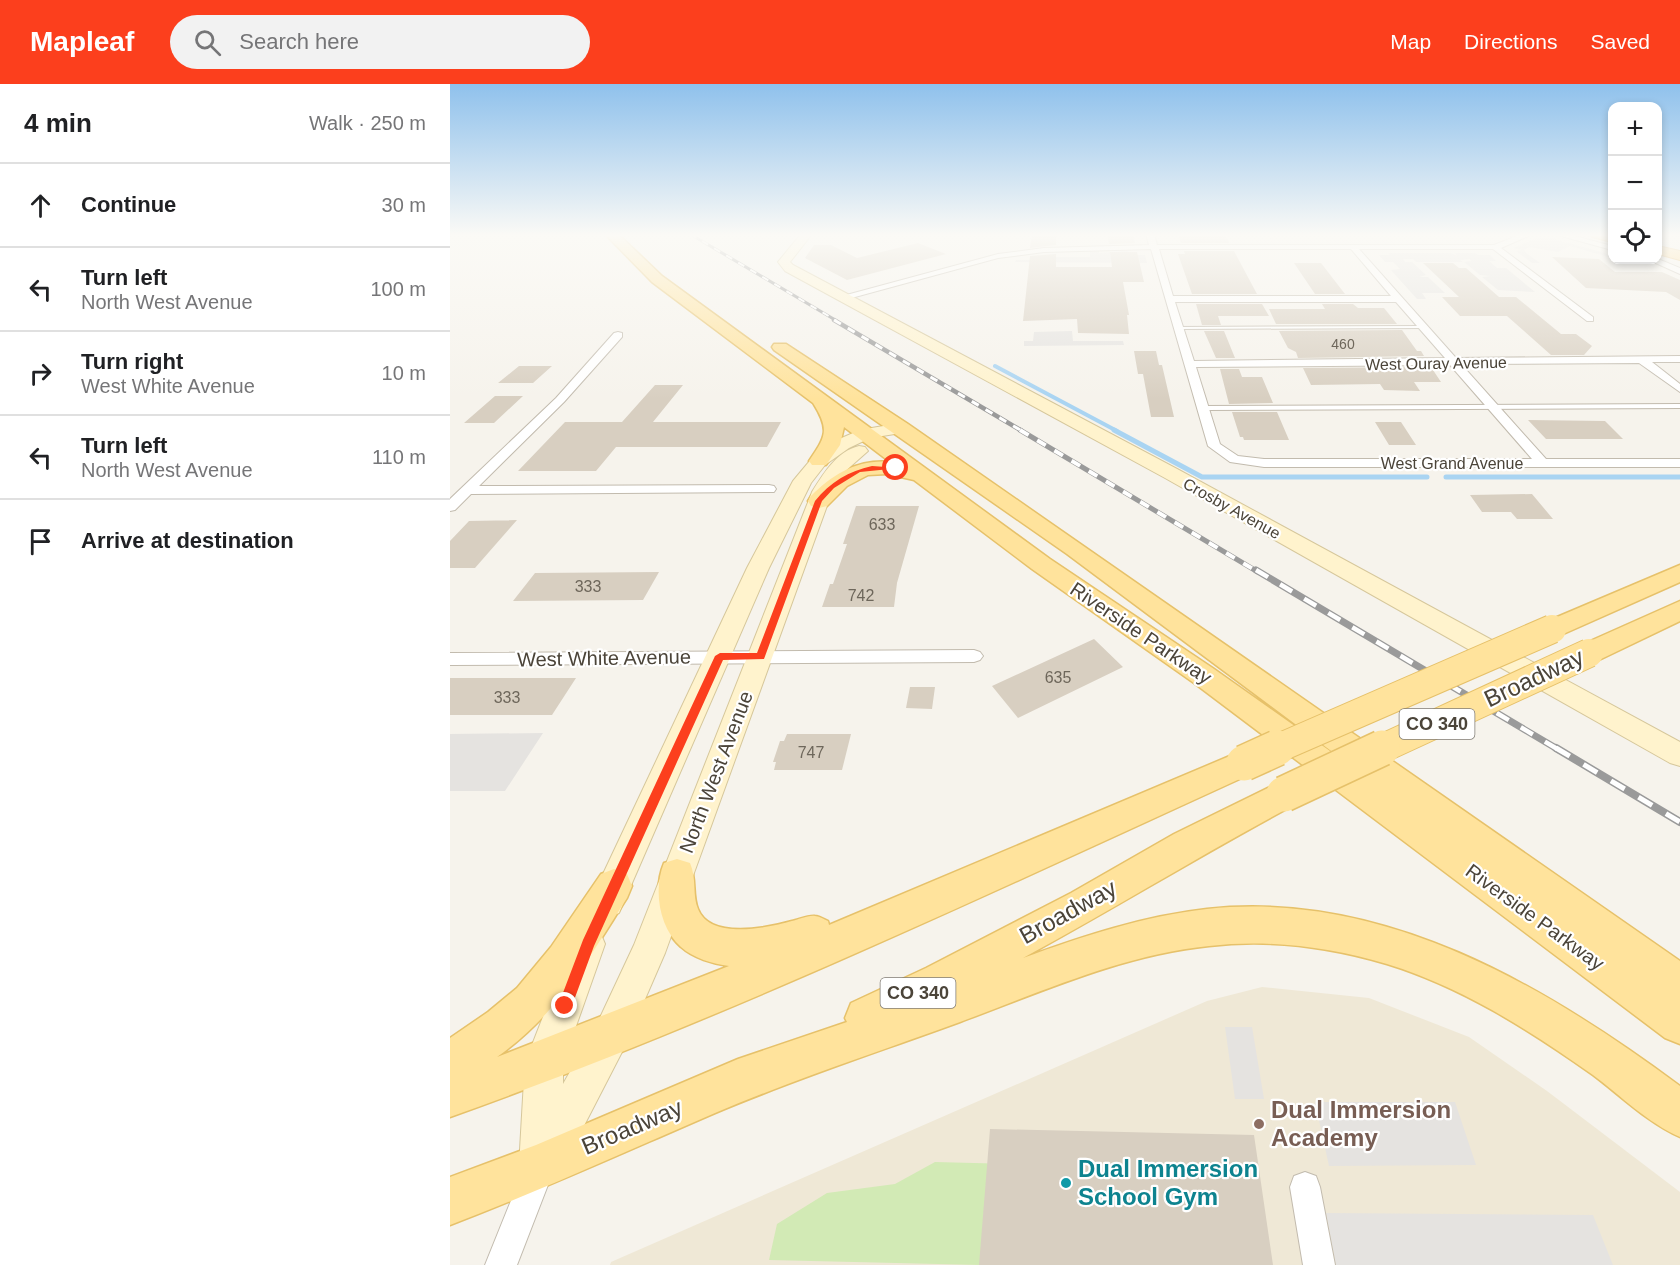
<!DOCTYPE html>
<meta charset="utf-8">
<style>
:root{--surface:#fff;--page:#f2f2f2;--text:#202124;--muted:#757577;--line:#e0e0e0;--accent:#fc3f1d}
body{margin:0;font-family:Arial,sans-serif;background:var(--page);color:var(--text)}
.controls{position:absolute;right:18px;top:18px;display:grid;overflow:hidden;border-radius:12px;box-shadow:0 3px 9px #0003}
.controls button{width:54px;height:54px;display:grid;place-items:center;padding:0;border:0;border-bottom:2px solid var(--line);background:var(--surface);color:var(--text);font:30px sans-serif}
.stop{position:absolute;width:18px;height:18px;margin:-14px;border:4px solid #fc3f1d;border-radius:50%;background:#fff}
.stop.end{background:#fc3f1d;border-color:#fff;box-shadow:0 2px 6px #0008}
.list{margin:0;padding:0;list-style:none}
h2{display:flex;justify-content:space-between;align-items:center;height:78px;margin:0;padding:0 24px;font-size:26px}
h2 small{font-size:20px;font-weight:400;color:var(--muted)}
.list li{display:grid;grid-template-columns:39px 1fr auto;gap:18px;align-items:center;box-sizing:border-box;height:84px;padding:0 24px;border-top:2px solid var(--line)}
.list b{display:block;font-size:22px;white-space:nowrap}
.list p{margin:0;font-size:20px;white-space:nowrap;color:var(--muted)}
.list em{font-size:20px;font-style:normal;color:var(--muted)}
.icon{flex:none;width:33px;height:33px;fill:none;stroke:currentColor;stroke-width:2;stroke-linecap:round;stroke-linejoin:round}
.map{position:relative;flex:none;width:1230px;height:1181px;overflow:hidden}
header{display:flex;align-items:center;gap:36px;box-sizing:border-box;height:84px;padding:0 30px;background:var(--accent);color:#fff}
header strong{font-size:28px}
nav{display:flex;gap:33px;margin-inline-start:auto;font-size:21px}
.search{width:420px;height:54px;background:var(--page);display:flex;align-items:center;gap:15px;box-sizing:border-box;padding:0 21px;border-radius:33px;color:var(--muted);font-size:22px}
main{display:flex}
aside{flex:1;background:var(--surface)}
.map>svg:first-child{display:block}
.education{fill:#efe8d6}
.green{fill:#d2eab5}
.parking{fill:#e5e3e0}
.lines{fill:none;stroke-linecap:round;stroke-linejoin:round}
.stream-far1{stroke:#a9d4f2;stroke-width:4}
.stream{stroke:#a9d4f2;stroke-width:5}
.building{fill:#d8cfc1}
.lane-casing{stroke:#c2bbae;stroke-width:2}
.street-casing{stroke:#c2bbae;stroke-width:2}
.secondary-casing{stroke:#d6c79b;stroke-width:2}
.primary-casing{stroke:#e6c16a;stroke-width:3}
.highway-casing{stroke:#e0a43c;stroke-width:2}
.lane{fill:#fff;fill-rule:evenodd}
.street{fill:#fff;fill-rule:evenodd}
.secondary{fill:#fff3cd;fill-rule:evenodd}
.primary{fill:#ffe39c;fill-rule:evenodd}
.highway{fill:#ffcf6e;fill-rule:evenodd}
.rail-far4-casing{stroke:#9a9a9a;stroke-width:3}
.rail-far3-casing{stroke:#9a9a9a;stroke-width:4.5}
.rail-far2-casing{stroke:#9a9a9a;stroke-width:5}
.rail-far1-casing{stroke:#9a9a9a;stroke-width:7}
.rail-casing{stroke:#9a9a9a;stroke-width:8}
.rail-far4{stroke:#fff;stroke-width:2;stroke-dasharray:7;stroke-linecap:butt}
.rail-far3{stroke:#fff;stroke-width:3;stroke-dasharray:8;stroke-linecap:butt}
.rail-far2{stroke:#fff;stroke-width:4;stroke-dasharray:10;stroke-linecap:butt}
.rail-far1{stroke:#fff;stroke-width:4.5;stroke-dasharray:14;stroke-linecap:butt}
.rail{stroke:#fff;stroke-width:5;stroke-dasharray:16;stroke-linecap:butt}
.primary-bridge-far1-casing{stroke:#e6c16a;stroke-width:30;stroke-linecap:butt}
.primary-bridge-casing{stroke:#e6c16a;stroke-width:38;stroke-linecap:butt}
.primary-bridge-far1{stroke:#ffe39c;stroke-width:28}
.primary-bridge{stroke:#ffe39c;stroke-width:35}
.route{fill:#fc3f1d}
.education-dot{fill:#8d6e63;stroke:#fff;stroke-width:2}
.culture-dot{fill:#0f9aa8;stroke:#fff;stroke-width:2}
.labels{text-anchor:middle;stroke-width:4.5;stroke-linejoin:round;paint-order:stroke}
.far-number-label{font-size:14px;fill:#6e675b}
.far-street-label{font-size:16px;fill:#4b4439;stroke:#fff}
.number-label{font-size:16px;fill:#6e675b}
.shield{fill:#fff;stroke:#817c74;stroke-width:1.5}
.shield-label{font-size:18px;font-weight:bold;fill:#4b4439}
.street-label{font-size:20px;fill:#4b4439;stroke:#fff}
.near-street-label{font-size:24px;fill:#4b4439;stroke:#fff}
.near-education-label{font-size:24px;font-weight:bold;fill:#785e54;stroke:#fff;text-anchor:start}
.near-culture-label{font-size:24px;font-weight:bold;fill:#0d838f;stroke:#fff;text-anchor:start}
</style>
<header>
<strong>Mapleaf</strong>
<div class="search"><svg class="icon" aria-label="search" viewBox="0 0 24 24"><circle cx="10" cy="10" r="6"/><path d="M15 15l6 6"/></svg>Search here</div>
<nav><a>Map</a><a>Directions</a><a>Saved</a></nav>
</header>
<main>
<aside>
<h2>4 min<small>Walk · 250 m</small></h2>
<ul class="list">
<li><svg class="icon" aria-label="ahead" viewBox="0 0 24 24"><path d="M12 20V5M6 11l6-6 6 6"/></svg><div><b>Continue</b></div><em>30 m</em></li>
<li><svg class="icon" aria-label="left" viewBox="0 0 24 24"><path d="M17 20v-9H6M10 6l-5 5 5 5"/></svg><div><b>Turn left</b><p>North West Avenue</p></div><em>100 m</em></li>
<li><svg class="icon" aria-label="right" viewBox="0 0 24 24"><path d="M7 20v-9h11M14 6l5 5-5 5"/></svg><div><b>Turn right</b><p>West White Avenue</p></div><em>10 m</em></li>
<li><svg class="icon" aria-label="left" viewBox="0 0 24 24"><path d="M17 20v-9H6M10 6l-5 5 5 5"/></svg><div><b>Turn left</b><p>North West Avenue</p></div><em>110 m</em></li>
<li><svg class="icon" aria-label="arrive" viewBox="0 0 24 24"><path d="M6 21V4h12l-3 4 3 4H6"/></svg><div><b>Arrive at destination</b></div></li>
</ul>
</aside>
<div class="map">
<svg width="1230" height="1181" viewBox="0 0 1230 1181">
<rect width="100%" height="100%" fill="#f6f3ec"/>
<path class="education" d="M 812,903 L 919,914 L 1019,953 L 1097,1007 L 1230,1108 L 1230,1181 L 160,1181 L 161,1178 L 757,917 Z"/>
<path class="green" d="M 485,1078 L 563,1080 L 531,1181 L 319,1176 L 327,1140 L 377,1109 L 445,1100 Z"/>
<path class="parking" d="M 1087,154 L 1100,154 L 1162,171 L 1162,174 L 1120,162 L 1108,168 L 1079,163 L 1074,166 L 1076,169 L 1090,179 L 1082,179 L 1066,167 L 1072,166 L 1063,164 Z
M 640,167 L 649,167 L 649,169 L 678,167 L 679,171 L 695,171 L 697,179 L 565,178 L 566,176 L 584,176 L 585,173 L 640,173 Z
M 938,169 L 1001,169 L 1007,172 L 1005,169 L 1025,169 L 1028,171 L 1040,171 L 1046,177 L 1039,177 L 1047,184 L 1056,184 L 1085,208 L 1048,206 L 1032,193 L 1040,192 L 1030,191 L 1014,178 L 1021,177 L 1020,175 L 1010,176 L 1013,178 L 966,178 L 963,175 L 953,175 L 955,178 L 962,178 L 976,191 L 969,193 L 978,193 L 995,209 L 972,209 L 976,215 L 967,215 L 941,186 L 950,185 L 943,178 L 935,178 L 929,171 L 940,171 Z
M 622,247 L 623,257 L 673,257 L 674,261 L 574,262 L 574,257 L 583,257 L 584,248 Z
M 93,649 L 55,707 L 0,707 L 0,650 Z
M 775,943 L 802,943 L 814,1015 L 785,1015 Z
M 865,1018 L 1005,1018 L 1026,1081 L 879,1082 Z
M 876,1129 L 1143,1131 L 1163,1181 L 886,1181 Z"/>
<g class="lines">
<path class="stream-far1" d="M 545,282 L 667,347"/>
<path class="stream" d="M 664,346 L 752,393 L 977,393
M 996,393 L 1230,393"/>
</g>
<path class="building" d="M 582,150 L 606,150 L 606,161 L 580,164 Z
M 657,150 L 683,150 L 685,159 L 659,160 Z
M 728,150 L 775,150 L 779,159 L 731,159 Z
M 468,159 L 496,170 L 397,196 L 355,174 L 364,161 L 381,161 L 407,174 Z
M 734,167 L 784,167 L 807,210 L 742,210 L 728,170 L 735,170 Z
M 660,168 L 687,168 L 694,198 L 673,198 L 679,231 L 677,231 L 679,250 L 628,249 L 627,235 L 573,237 L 580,172 L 606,170 L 606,183 L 662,183 Z
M 1102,173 L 1149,175 L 1165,188 L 1212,188 L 1230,196 L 1230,216 L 1216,208 L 1136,204 Z
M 844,179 L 871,179 L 895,210 L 865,210 Z
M 973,179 L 1003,179 L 1009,184 L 1016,184 L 1049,213 L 1066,213 L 1111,250 L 1126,250 L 1142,262 L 1134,271 L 1101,271 L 1057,232 L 1010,232 L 992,213 L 1009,213 Z
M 746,220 L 812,220 L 819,232 L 768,232 L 771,241 L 752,241 Z
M 872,220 L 903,220 L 908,224 L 934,224 L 947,240 L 826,240 L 819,225 L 875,225 Z
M 952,246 L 967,267 L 971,267 L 974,272 L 848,274 L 846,268 L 838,264 L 829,247 Z
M 754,247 L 774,247 L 785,274 L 766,274 Z
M 684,267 L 706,267 L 709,281 L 712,281 L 724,333 L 701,333 L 693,290 L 688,290 Z
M 69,282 L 102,282 L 83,299 L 48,299 Z
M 981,283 L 991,298 L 964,298 L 970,307 L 934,306 L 930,300 L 861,301 L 853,284 Z
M 770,285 L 789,285 L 792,293 L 812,293 L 823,319 L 779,320 Z
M 205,301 L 233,301 L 203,338 L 331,338 L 317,363 L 166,363 L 146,387 L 68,387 L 115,338 L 172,338 Z
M 45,312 L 73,312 L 44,339 L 14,339 Z
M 782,328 L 827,328 L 839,356 L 794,356 L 793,353 L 790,353 Z
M 1078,336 L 1155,337 L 1173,355 L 1096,355 Z
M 925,338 L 951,338 L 966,361 L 939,361 Z
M 1082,410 L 1103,435 L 1067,435 L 1061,428 L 1032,428 L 1020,411 Z
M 406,422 L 469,422 L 447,499 L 444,523 L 372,523 L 380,500 L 383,500 L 397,460 L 393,460 Z
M 67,436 L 25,484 L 0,484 L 0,457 L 19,437 Z
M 209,488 L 193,516 L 63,517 L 85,489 Z
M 644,555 L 673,583 L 568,634 L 542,602 Z
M 0,594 L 126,594 L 102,631 L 0,631 Z
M 460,603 L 485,603 L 482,625 L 456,624 Z
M 337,650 L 401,650 L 392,686 L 324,686 L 326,678 L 323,678 L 330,657 L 334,657 Z
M 540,1045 L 804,1051 L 823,1181 L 529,1181 Z"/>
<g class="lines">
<defs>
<path id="lane" d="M 1225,150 L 1230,150 L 1230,152 Z
M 973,242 L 975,243 L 975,244 L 728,245 L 726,244 L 728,243 Z
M 1230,320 L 1230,324 L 753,326 L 750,324 L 753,322 Z"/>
<path id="street" d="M 696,150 L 704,150 L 707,161 L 1044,161 L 1072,150 L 1083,150 L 1051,164 L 1143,233 L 1143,237 L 1137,237 L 1043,165 L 909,165 L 1006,274 L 1230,272 L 1230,278 L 1202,278 L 1230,300 L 1230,308 L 1189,279 L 1011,280 L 1096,375 L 1230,375 L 1230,383 L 814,383 L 780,378 L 758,362 L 701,165 L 594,168 L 548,174 L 394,216 L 389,213 L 548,170 L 594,164 L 699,161 ZM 709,165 L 901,165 L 941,212 L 723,212 ZM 725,218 L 946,218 L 995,274 L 744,277 ZM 1000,281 L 1082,375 L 814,375 L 788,372 L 770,360 L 746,283 Z
M 1104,150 L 1117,150 L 1162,162 L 1162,166 Z
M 1208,175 L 1230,184 L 1230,190 L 1199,176 Z
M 168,248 L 172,249 L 172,253 L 114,318 L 29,402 L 319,401 L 324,402 L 326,405 L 324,408 L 21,410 L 5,426 L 0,427 L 0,415 L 106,314 L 164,249 Z
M 524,566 L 530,568 L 533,572 L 530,576 L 524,578 L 0,581 L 0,569 Z
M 88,1073 L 99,1077 L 103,1088 L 67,1181 L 35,1181 L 77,1077 Z
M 855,1088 L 866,1092 L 870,1103 L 885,1181 L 853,1181 L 840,1103 L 844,1092 Z"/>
<path id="secondary" d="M 351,150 L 362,150 L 340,178 L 343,181 L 729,386 L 1230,658 L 1230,682 L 1220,679 L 715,394 L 335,187 L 328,178 Z
M 451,339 L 457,340 L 460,344 L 457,348 L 420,354 L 399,364 L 375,381 L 361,399 L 319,484 L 169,829 L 157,834 L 145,829 L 140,818 L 145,807 L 297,484 L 343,397 L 363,373 L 387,356 L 410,346 Z
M 409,362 L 415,363 L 418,367 L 392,390 L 382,408 L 215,869 L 173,966 L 105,1098 L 90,1104 L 75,1098 L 69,1083 L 75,979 L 126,848 L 138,843 L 150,848 L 155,860 L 113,979 L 113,1000 L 147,940 L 184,861 L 362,408 C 373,390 387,367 409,362 Z"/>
<path id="primary" d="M 155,150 L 168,150 L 212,192 L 600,475 L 764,585 L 904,684 L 617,470 L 324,266 L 322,263 L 324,260 L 336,260 L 458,340 L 1230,877 L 1230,960 L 1215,954 L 744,599 L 582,485 L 464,396 L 437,390 L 418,391 L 397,402 L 377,422 L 369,424 L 361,422 L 358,417 L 361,412 C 383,390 408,375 440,378 L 394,343 L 390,361 L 376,381 L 362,381 L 359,377 C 376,352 380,346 363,319 L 202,198 Z
M 1230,481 L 1230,498 L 1111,551 L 1102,554 L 1093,551 L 1089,545 L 1093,539 Z
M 1230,517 L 1230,537 L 1149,576 L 1139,579 L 1129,576 L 1125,569 L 1129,562 Z
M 794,666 L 805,670 L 810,679 L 805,688 C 540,809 275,935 0,1033 L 0,954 L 38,928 L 67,904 L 101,863 L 151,790 L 164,785 L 177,790 L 182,802 L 177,814 C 138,875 108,930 47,973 L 279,882 C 263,880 243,874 231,863 C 209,844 203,805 214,779 L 227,775 L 240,779 C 247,795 242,811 248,825 C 260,856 317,844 342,837 C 348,836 358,831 365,832 C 368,832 374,835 378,837 L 379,841 Z
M 834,696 L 846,700 L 850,710 L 846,720 C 754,769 665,824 573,874 C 633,852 694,832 757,825 C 933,806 1094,901 1230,1002 L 1230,1053 C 1198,1039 1171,1012 1143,991 C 1079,946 1012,903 937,880 C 880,863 818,855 759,862 C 672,871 591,908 510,938 C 428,968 345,995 265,1029 C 177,1067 90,1107 0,1141 L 0,1093 L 86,1061 L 288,975 L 397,938 L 395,934 L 401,919 L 476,884 L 621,809 L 724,750 Z"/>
<path id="highway" d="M 1140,150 L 1162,150 L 1162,158 L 1142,153 Z
M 1208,162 L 1230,167 L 1230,176 L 1208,170 Z"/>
</defs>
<use href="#lane" class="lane-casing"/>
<use href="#street" class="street-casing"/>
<use href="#secondary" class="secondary-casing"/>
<use href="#primary" class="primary-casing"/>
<use href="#highway" class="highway-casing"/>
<use href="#lane" class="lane"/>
<use href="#street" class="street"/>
<use href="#secondary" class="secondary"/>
<use href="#primary" class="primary"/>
<use href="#highway" class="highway"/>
<defs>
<path id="rail-far4" d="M 240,150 L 387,237"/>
<path id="rail-far3" d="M 384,236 L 572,347"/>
<path id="rail-far2" d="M 570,346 L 808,488"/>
<path id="rail-far1" d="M 806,486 L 1109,666"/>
<path id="rail" d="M 1106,664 L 1230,738"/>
</defs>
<use href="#rail-far4" class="rail-far4-casing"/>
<use href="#rail-far3" class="rail-far3-casing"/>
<use href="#rail-far2" class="rail-far2-casing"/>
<use href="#rail-far1" class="rail-far1-casing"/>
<use href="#rail" class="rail-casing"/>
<use href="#rail-far4" class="rail-far4"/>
<use href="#rail-far3" class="rail-far3"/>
<use href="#rail-far2" class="rail-far2"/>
<use href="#rail-far1" class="rail-far1"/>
<use href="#rail" class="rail"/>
<defs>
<path id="primary-bridge-far1" d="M 824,666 L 1102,545
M 929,666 L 1139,569"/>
<path id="primary-bridge" d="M 794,679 L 827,664
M 834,710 L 932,664"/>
</defs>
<use href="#primary-bridge-far1" class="primary-bridge-far1-casing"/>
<use href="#primary-bridge" class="primary-bridge-casing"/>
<use href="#primary-bridge-far1" class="primary-bridge-far1"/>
<use href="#primary-bridge" class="primary-bridge"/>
</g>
<linearGradient id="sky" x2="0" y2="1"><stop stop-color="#8fc1ec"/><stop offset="0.48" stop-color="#fbfaf6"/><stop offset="1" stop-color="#fbfaf6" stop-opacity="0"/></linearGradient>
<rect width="1230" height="315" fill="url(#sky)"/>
<path class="route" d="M 422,382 L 450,384 L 410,388 L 384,404 L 372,417 L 314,575 L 273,576 L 144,862 L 120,927 L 115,929 L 110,927 L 108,922 L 133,856 L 265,572 L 270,569 L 307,569 L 365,417 C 380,398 399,387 422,382 Z"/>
<circle class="education-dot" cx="809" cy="1040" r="6"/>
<circle class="culture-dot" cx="616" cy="1099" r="6"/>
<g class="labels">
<g class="far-number-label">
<text x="893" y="265">460</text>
</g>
<g class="far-street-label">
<text transform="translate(986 279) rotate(-1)" y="6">West Ouray Avenue</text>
<text x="1002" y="385">West Grand Avenue</text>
<text transform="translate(782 424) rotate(29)" y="6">Crosby Avenue</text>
</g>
<g class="number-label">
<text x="432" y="446">633</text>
<text x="138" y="508">333</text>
<text x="411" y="517">742</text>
<text x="608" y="599">635</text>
<text x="57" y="619">333</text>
<text x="361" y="674">747</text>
</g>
<g class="shield">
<rect x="949.5" y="625" width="75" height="30" rx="4.5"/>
<rect x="430.5" y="894" width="75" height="30" rx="4.5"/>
</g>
<g class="shield-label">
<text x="987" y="646">CO 340</text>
<text x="468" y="915">CO 340</text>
</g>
<g class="street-label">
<text transform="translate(691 549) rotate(34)" y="7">Riverside Parkway</text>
<text transform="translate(154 574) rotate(-1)" y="7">West White Avenue</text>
<text transform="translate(266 688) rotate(-69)" y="7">North West Avenue</text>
<text transform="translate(1085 833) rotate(36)" y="7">Riverside Parkway</text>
</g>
<g class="near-street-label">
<text transform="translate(1084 594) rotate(-25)" y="8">Broadway</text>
<text transform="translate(618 828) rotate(-29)" y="8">Broadway</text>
<text transform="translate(182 1043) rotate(-23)" y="8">Broadway</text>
</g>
<g class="near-education-label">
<text x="821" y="1034">Dual Immersion<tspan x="821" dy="28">Academy</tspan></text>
</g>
<g class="near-culture-label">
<text x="628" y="1093">Dual Immersion<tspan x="628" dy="28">School Gym</tspan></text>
</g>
</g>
</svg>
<div class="controls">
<button>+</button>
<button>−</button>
<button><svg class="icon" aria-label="locate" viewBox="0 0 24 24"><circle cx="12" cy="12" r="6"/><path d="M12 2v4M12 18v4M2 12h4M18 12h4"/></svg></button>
</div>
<div class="stop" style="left:446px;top:384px"></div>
<div class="stop end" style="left:115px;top:922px"></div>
</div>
</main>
